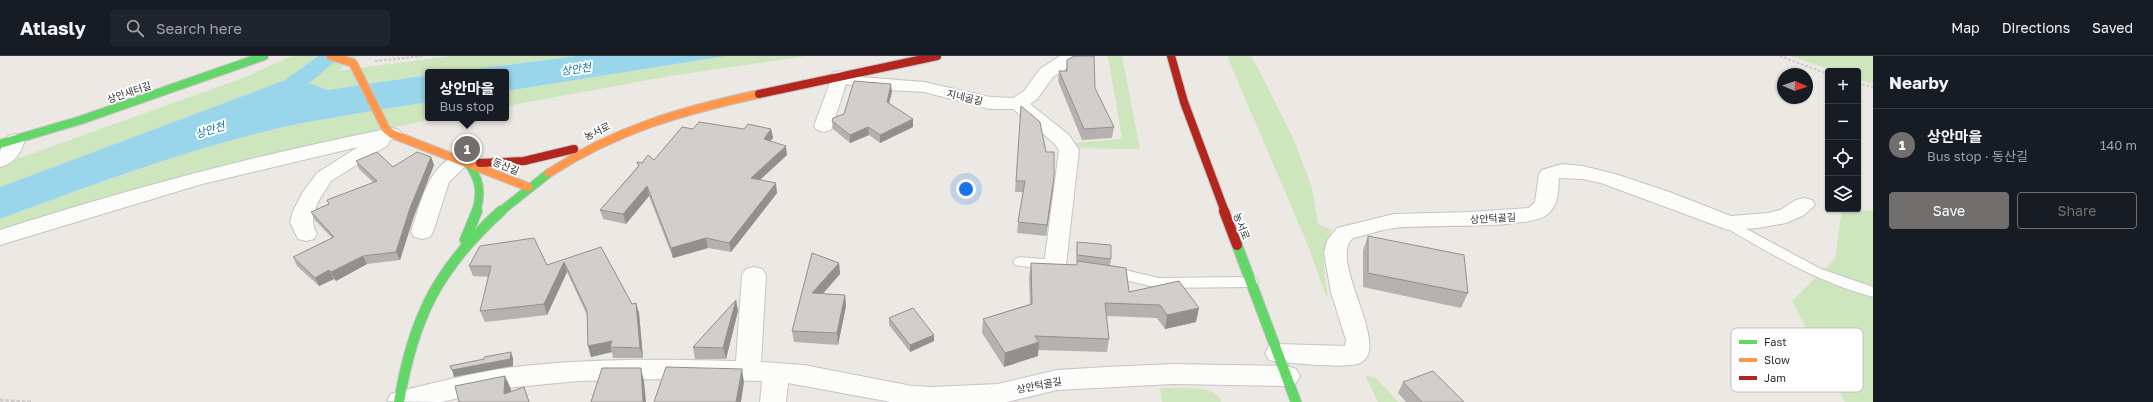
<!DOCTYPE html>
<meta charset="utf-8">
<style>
:root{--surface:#171b24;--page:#20242c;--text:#f1f3f6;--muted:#9ea1a6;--line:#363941;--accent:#706f6e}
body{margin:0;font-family:"Golos Text","Noto Sans KR",sans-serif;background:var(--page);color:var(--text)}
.controls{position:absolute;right:12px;top:12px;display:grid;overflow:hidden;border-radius:4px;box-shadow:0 1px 3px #0004}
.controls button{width:36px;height:36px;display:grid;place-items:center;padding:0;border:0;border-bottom:1px solid var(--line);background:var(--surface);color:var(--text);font:20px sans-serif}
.compass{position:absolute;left:1777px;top:12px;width:36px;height:36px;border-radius:50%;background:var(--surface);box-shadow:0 1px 3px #0004;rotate:92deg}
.you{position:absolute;left:966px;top:133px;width:14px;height:14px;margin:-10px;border:3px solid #fff;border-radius:50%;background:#1a73e8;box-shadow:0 0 0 6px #1a73e833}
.badge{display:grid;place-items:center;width:26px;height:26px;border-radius:50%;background:var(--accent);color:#fff;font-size:13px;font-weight:700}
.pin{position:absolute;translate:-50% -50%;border:2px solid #fff;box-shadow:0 1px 4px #0006}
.popup{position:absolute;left:425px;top:13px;width:84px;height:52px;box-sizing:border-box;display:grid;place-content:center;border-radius:4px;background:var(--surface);filter:drop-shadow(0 1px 3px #0005);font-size:13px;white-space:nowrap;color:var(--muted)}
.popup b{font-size:15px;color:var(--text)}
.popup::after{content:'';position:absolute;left:50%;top:100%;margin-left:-8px;border:8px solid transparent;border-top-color:var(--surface)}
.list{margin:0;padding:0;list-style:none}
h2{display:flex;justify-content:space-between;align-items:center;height:52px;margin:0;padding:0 16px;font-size:17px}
h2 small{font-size:13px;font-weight:400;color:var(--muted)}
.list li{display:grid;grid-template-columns:26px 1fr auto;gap:12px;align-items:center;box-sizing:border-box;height:72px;padding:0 16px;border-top:1px solid var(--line)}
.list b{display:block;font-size:15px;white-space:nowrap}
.list p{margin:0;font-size:13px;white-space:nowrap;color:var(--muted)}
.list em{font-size:13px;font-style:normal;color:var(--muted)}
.actions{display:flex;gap:8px;padding:12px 16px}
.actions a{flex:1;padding:9px 0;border:1px solid var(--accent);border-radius:4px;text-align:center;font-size:14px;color:var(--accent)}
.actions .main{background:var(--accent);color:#fff}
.icon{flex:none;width:22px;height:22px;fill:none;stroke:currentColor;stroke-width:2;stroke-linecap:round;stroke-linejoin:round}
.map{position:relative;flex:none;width:1873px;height:346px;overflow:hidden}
header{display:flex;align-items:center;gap:24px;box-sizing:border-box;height:56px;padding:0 20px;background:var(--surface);border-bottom:1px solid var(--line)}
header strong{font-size:19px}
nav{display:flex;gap:22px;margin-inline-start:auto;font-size:14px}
.search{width:280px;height:36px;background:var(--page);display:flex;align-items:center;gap:10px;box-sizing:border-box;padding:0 14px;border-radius:4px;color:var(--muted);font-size:15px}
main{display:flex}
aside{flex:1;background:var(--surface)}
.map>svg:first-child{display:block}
.green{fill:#cee6be}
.water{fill:#99d6ec}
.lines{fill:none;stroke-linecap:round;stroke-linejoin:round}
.lane-casing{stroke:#c5c4c5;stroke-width:2}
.street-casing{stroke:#c5c4c5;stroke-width:2}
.fast-far1-casing{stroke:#c5c4c5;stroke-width:10}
.fast-casing{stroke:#c5c4c5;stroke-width:12}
.slow-casing{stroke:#c5c4c5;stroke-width:10}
.jam-far1-casing{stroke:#c5c4c5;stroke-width:10}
.jam-casing{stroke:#c5c4c5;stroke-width:12}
.path-far1{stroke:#c9c9c8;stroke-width:2;stroke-dasharray:2.5 2;stroke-linecap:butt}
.path{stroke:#c9c9c8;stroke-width:2.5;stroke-dasharray:3.5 2;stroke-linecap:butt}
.lane{fill:#fcfcfb;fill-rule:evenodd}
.street{fill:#fcfcfb;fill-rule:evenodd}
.fast-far1{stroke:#63d668;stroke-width:8}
.fast{stroke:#63d668;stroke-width:10}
.slow{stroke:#ff974d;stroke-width:8}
.jam-far1{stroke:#b3261e;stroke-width:8}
.jam{stroke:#b3261e;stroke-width:10}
.wall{fill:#b4b1af}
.shaded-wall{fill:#92908e}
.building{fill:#d1cecb;stroke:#92908e}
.labels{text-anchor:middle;stroke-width:4;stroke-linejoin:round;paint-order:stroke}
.street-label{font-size:10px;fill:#2e2e2e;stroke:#fff}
.water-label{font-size:11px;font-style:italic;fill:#0d6fa3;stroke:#fff}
.key{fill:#fff;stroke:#c0c0c0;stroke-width:1}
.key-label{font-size:11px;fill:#2e2e2e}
</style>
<header>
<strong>Atlasly</strong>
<div class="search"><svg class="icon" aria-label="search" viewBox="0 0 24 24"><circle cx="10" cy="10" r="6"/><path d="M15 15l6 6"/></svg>Search here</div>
<nav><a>Map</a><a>Directions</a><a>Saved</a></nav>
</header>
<main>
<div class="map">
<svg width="1873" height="346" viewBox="0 0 1873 346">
<rect width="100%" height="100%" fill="#ece8e4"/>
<path class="green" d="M 292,0 L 318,0 L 285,24 L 0,131 L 0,109 L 243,22 Z
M 342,0 L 356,0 L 337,15 L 450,0 L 576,0 L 451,16 L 428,16 L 428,19 L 328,34 L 308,27 Z
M 726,0 L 806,0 L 676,19 L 506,50 L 506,35 Z
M 1108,0 L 1122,0 L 1140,93 L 1077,92 L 1075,87 L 1122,83 Z
M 1227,0 L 1250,0 L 1258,12 L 1294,84 L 1312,132 L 1318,168 L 1332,174 C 1322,196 1323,216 1328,239 L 1326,240 L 1307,187 Z
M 1791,0 L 1873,0 L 1873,28 L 1858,23 L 1858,15 L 1834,15 Z
M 428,46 L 428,62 L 437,62 L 252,103 L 0,179 L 0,163 C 84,132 168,100 255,78 C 312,63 370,56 428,46 Z
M 1842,153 L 1873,155 L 1873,346 L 1845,346 L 1792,245 L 1835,203 Z
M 1365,319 L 1376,322 L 1398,346 L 1378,346 Z
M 1160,332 C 1177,333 1216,327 1221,346 L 1162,346 Z"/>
<path class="water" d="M 318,0 L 342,0 L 309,27 L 328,34 L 428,19 L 428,46 C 370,56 312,63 255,78 C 168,100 84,132 0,163 L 0,131 L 285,24 Z
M 576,0 L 726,0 L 506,35 L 506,16 L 451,16 Z"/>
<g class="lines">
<defs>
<path id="lane" d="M 1728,163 L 1821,213 L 1873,231 L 1873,241 C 1818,226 1772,199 1723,170 L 1721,167 L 1723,164 Z
M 1020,201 L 1054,204 L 1059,206 L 1061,209 L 1059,212 L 1054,214 L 1015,209 L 1013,206 L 1015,203 Z
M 1108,210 L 1159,222 L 1251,221 L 1256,222 L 1258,226 L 1256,230 L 1251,231 L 1159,232 L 1103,219 L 1101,215 L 1103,211 Z"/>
<path id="street" d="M 1060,0 L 1083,0 L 1080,4 L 1053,21 L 1037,43 L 1030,48 L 1069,79 L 1079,94 L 1066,209 L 1063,214 L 1055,217 L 1047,214 L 1044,209 L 1059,94 L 1054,87 L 1013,53 L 990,53 L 924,36 L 871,33 L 846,28 L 831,74 L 824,76 L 817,74 L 814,70 L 834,16 L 840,15 L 860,21 L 924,26 L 990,41 L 1013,42 L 1024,35 L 1040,13 Z
M 392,72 L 399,74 L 402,78 L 399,82 L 390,84 L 388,89 L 331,125 L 328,130 C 318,145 307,161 317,178 L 314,183 L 306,185 L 298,183 L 290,166 L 293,155 L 303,136 L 317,117 L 358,91 L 202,128 L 0,189 L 0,174 C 129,133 259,98 392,72 Z
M 15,78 L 22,80 L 25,84 C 21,97 15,107 0,111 L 0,95 L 8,80 Z
M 462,98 L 469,100 L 472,104 L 449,126 L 433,176 L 430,181 L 422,183 L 414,181 L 411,176 C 421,147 428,106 462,98 Z
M 1562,108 L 1583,110 L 1615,118 L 1672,137 L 1731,160 L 1768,157 L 1780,154 L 1796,144 L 1804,142 L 1812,144 L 1815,149 L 1804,159 L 1786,167 L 1758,172 L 1728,174 L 1601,127 L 1583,123 L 1559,122 C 1558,135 1559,148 1548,158 C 1531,174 1423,168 1394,172 C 1380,174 1366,179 1353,182 C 1327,204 1393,292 1360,307 C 1345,313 1297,307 1278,306 L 1269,304 L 1265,297 L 1269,290 L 1278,288 L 1345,290 L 1346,284 L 1331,236 L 1324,197 L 1327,185 L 1337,172 L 1394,158 L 1470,156 L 1529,152 L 1535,146 L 1539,118 L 1542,114 Z
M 754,211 L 762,213 L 766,219 L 761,306 L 804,309 L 912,330 L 932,331 L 998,328 L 1057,314 L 1107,311 L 1173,308 L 1287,310 L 1296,313 L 1300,320 L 1296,327 L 1287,330 L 1173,328 L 1057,334 L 1007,346 L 891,346 L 788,327 L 786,346 L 760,346 L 762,325 L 663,323 L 578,325 L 505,332 L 441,346 L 387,345 L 391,338 L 400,335 C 435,327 471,317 507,312 C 583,302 660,303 736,305 L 742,219 L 746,213 Z"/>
<path id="fast-far1" d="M 0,88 L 81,64 L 264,0
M 467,106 C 480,122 482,137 476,156
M 500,156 L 549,117"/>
<path id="fast" d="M 465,184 L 477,155
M 1237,189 L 1296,346
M 399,346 C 413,262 438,212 501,155"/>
<path id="slow" d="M 331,0 L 353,7 L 386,73 L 392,78 L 528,131
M 549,117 C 617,73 681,55 759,38"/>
<path id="jam-far1" d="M 1171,0 L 1184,46 L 1225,156
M 759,38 L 937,0
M 480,107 L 524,105 L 574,93"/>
<path id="jam" d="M 1224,155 L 1237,189"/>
</defs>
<use href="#lane" class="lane-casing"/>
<use href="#street" class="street-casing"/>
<use href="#fast-far1" class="fast-far1-casing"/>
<use href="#fast" class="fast-casing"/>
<use href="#slow" class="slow-casing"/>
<use href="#jam-far1" class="jam-far1-casing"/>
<use href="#jam" class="jam-casing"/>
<path class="path-far1" d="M 1780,0 L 1828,18
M 375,5 L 424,0
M 1858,27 L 1873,31"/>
<path class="path" d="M 0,344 L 31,346"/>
<use href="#lane" class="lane"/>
<use href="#street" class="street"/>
<use href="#fast-far1" class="fast-far1"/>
<use href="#fast" class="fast"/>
<use href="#slow" class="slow"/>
<use href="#jam-far1" class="jam-far1"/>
<use href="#jam" class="jam"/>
</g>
<path class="wall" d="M 1067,4 L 1095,32 L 1114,71 L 1112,82 L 1082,84 L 1058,25 L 1059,15 L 1066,15 Z
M 892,36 L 889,47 L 913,71 L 880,87 L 869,79 L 850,87 L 833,73 L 832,65 L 844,58 Z
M 1021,50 L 1053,132 L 1046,180 L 1017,177 L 1018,166 L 1023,136 L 1015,136 Z
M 693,73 L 771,73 L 773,82 L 770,85 L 787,99 L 760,124 L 777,137 L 731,196 L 708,192 L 673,202 L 649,140 L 626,168 L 603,163 L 600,154 L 638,110 L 637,106 L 642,107 L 654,104 Z
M 431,101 L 434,109 L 414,160 L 400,204 L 367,208 L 336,225 L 334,223 L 319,230 L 297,210 L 293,201 L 332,182 L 315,164 L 311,156 L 374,127 L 359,113 L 356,105 L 393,111 Z
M 1368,180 L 1468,237 L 1461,252 L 1363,231 L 1363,194 Z
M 1077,186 L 1111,203 L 1110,209 L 1129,236 L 1179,225 L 1196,266 L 1165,273 L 1157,262 L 1106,260 L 1109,283 L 1107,296 L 1038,294 L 1038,300 L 1004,311 L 982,277 L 983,263 L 1030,248 L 1029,221 L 1031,207 L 1077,209 L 1077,206 L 1076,205 Z
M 601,191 L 632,248 L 636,247 L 639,257 L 643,302 L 613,302 L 612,296 L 591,301 L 588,290 L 587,259 L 567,216 L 547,259 L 485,266 L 480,255 L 489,221 L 473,220 L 469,210 L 547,209 Z
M 839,207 L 840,218 L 823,238 L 845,239 L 846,250 L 838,289 L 794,286 L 792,275 Z
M 736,244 L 738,255 L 726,303 L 695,303 L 693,291 Z
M 889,262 L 934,285 L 910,296 L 889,269 Z
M 1403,326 L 1464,346 L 1406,346 L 1398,337 Z"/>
<path class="shaded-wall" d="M 891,28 L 892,36 L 887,54 L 887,46 Z
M 913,63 L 913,71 L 880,87 L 880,79 Z
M 868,71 L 869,79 L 850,87 L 850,79 Z
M 771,73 L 773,82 L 765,92 L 764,83 Z
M 786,90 L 787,99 L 752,131 L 751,122 Z
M 431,101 L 434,109 L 414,160 L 400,204 L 396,196 L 410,152 Z
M 1054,121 L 1053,132 L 1046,180 L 1047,169 Z
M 776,127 L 777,137 L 731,196 L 729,187 Z
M 647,130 L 649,140 L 626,168 L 623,158 Z
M 706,182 L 708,192 L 673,202 L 671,192 Z
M 363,200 L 367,208 L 336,225 L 331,216 Z
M 564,206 L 567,216 L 547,259 L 544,248 Z
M 839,207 L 840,218 L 813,248 L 812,237 Z
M 329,214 L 334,223 L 319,230 L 315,222 Z
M 845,239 L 846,250 L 838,289 L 837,277 Z
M 736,244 L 738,255 L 726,303 L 723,292 Z
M 636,247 L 639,257 L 643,302 L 640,292 Z
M 1199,252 L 1196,266 L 1165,273 L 1167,259 Z
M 934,279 L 934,285 L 910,296 L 910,289 Z
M 612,285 L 610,291 L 612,296 L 591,301 L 588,290 Z
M 1039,286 L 1038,300 L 1004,311 L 1005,297 Z
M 511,296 L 513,302 L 513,310 L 454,321 L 452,314 Z
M 641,312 L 644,325 L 646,346 L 643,346 Z
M 742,313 L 744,326 L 741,346 L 736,346 Z
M 505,320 L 511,333 L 510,346 L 504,338 Z"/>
<path class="building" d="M 1074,0 L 1094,0 L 1095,32 L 1114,71 L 1084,73 L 1059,15 L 1067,15 L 1067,4 Z
M 854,25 L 891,28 L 887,46 L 913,63 L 880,79 L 868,71 L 850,79 L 832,65 L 833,62 L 844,58 Z
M 1021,50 L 1040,66 L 1046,96 L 1054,96 L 1054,121 L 1047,169 L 1018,166 L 1025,125 L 1016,125 Z
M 699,66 L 744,73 L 748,68 L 771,73 L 764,83 L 786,90 L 751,122 L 776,127 L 729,187 L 706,182 L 671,192 L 647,130 L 623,158 L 600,154 L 639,110 L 637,106 L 642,107 L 648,99 L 654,104 L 682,71 L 693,73 Z
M 377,96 L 393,111 L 417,96 L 431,101 L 410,152 L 396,196 L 363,200 L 331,216 L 329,214 L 315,222 L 293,201 L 334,181 L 311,156 L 329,148 L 327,144 L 377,125 L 356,105 Z
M 1368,180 L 1464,199 L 1468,237 L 1368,217 Z
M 534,182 L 547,209 L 601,191 L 632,248 L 636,247 L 640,292 L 610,291 L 612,285 L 588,290 L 587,255 L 564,206 L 544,248 L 480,255 L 491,210 L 469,210 L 480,190 Z
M 1077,186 L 1111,189 L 1111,203 L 1077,199 Z
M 812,197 L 839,207 L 812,237 L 845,239 L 837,277 L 792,275 Z
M 1077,205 L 1126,212 L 1129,236 L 1179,225 L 1199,252 L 1167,259 L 1160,249 L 1105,247 L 1109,283 L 1035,280 L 1039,286 L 1005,297 L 983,263 L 1032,248 L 1031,207 L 1077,209 Z
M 736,244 L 723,292 L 693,291 Z
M 913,252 L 934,279 L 910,289 L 889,262 Z
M 511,296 L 510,303 L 452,314 L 450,310 L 484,303 L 484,301 Z
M 666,311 L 742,313 L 736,346 L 654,346 Z
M 602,312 L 641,312 L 643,346 L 591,346 Z
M 1433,315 L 1464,346 L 1422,346 L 1403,326 Z
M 505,320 L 504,338 L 524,331 L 529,346 L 459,346 L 455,330 Z"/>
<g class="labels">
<g class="street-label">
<text transform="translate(129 36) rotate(-19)" y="4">상안새터길</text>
<text transform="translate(965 41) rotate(13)" y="4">지네골길</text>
<text transform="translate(597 75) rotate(-27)" y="4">농서로</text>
<text transform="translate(506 110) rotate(22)" y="4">동산길</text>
<text transform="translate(1493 162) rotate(-3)" y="4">상안턱골길</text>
<text transform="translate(1242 170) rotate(69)" y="4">농서로</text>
<text transform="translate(1039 329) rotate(-11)" y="4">상안턱골길</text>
</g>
<g class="water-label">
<text transform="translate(576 13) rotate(-8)" y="4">상안천</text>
<text transform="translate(210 74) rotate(-17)" y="4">상안천</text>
</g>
</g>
<rect x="1731" y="272" width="132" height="64" rx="6" class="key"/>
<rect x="1739" y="284" width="18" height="4" fill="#63d668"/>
<rect x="1739" y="302" width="18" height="4" fill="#ff974d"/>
<rect x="1739" y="320" width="18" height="4" fill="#b3261e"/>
<g class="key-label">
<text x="1764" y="290">Fast</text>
<text x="1764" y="308">Slow</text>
<text x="1764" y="326">Jam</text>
</g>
</svg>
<div class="controls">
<button>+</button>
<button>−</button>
<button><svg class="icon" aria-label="locate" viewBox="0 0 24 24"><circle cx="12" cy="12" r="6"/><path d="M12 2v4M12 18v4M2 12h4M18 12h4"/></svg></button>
<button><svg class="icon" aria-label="layers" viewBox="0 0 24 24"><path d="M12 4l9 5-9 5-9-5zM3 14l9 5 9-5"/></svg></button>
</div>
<svg class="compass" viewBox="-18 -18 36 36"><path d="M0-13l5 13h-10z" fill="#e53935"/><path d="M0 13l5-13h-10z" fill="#9ea1a6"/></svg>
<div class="you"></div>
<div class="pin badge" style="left:467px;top:93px">1</div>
<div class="popup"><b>상안마을</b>Bus stop</div>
</div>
<aside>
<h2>Nearby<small></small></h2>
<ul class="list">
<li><span class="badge">1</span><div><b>상안마을</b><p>Bus stop · 동산길</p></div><em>140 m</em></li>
</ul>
<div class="actions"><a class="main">Save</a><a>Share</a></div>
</aside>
</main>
